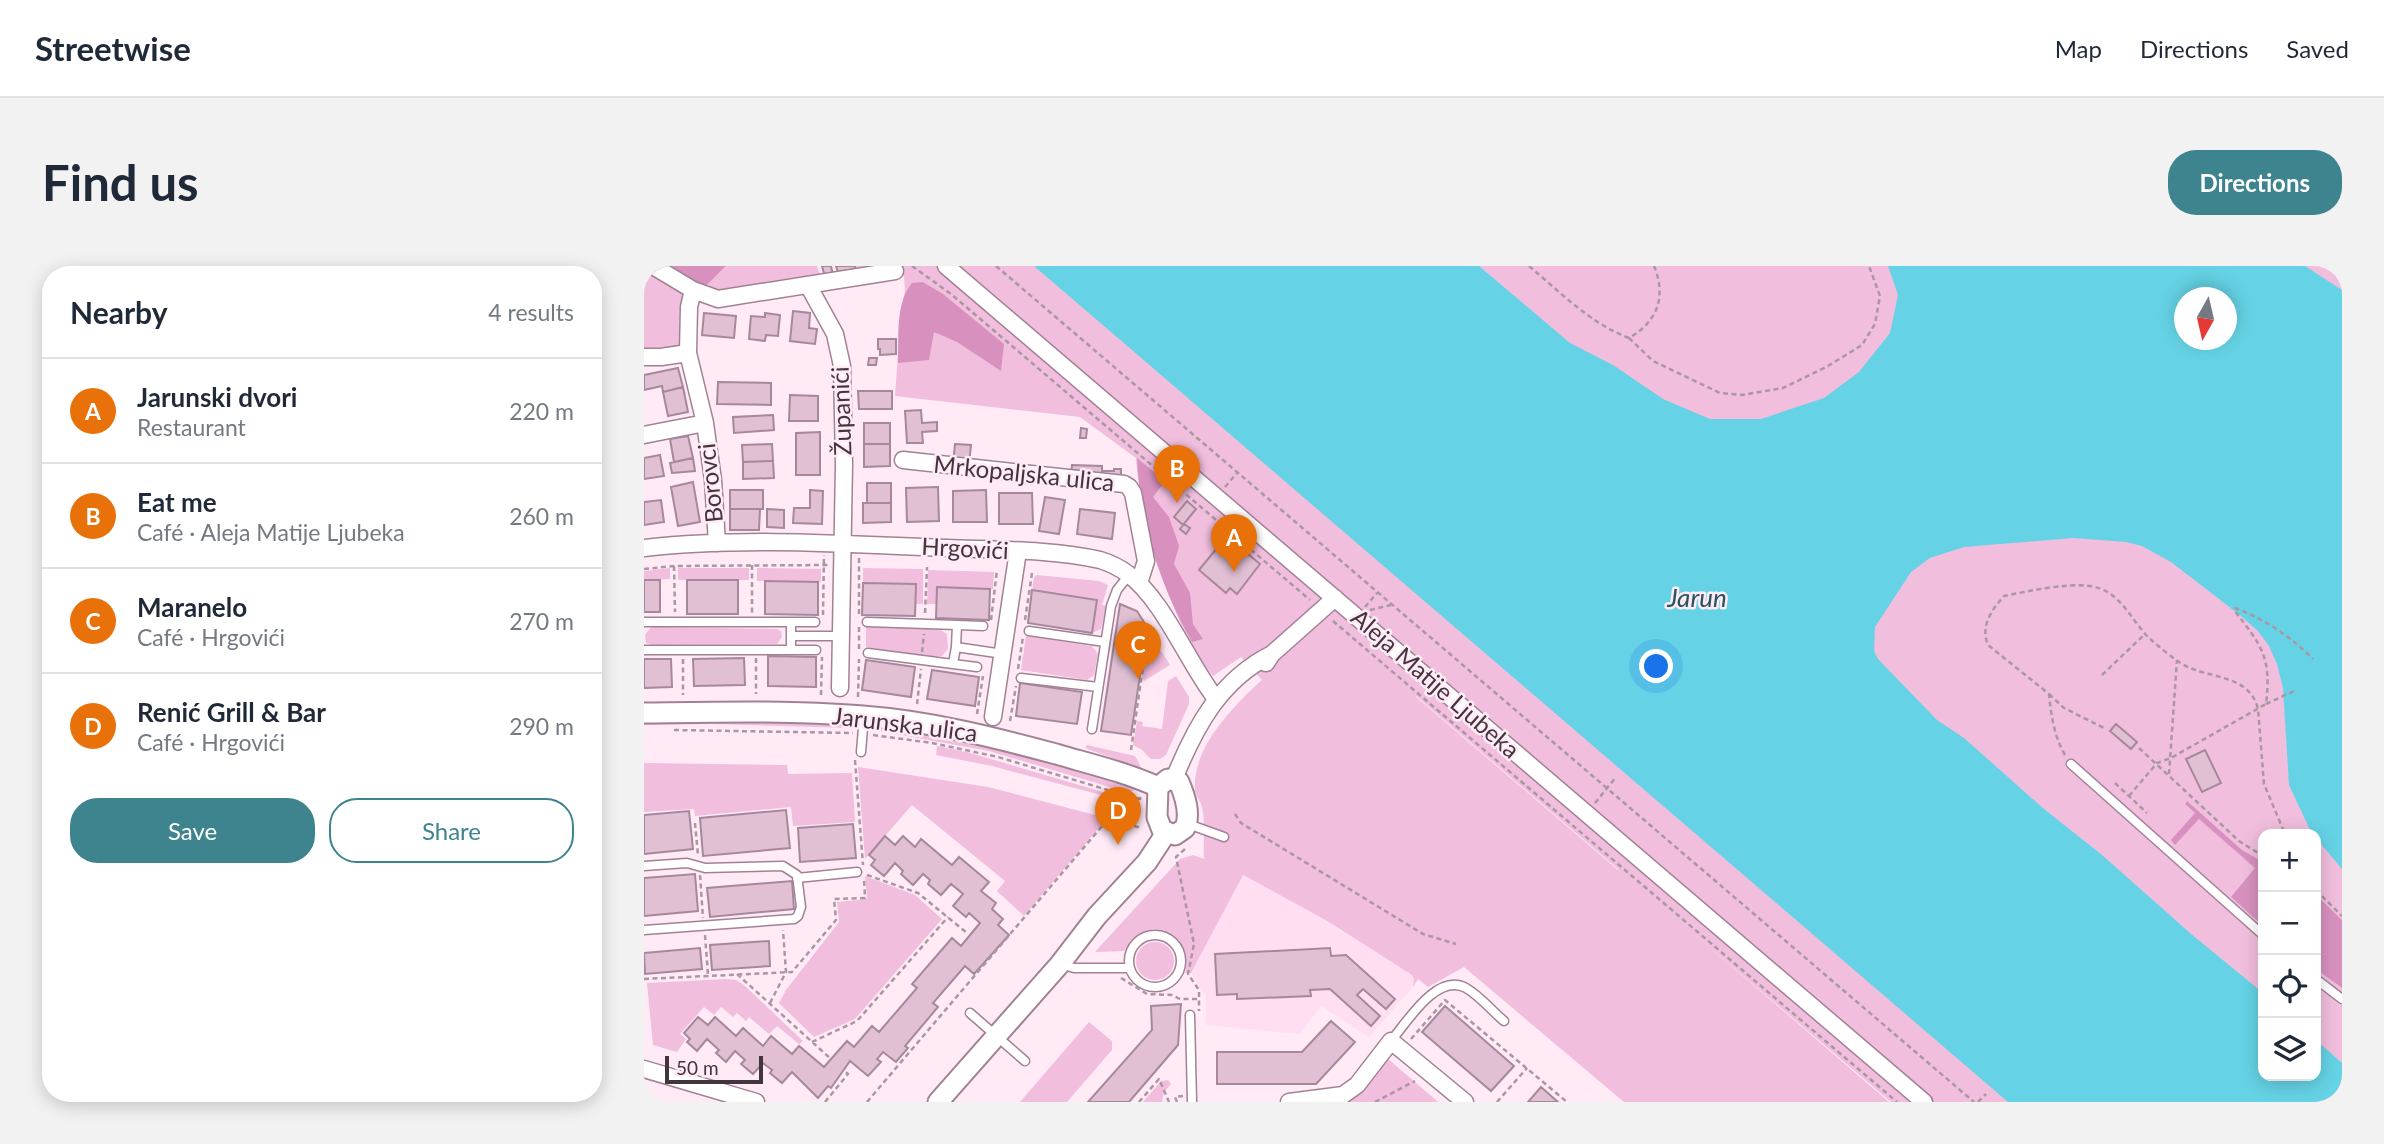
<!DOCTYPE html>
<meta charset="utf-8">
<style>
:root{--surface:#fff;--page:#f2f2f3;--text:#1f2937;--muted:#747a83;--line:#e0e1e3;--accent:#3e848f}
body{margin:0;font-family:Lato,sans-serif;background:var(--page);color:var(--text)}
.controls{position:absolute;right:21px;bottom:21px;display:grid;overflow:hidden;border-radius:14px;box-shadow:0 4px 18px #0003}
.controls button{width:63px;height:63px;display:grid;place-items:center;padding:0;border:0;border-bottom:2px solid var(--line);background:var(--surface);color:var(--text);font:35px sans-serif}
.compass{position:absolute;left:1530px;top:21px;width:63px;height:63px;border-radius:50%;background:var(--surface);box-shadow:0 4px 18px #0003;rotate:188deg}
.scale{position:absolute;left:21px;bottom:18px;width:98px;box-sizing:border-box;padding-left:7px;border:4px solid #43353d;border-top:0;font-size:19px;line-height:24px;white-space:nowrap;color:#43353d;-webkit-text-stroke:5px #ffeaf6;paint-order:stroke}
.you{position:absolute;left:1013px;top:401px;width:24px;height:24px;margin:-18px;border:5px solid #fff;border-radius:50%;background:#1a73e8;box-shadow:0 0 0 10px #1a73e833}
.badge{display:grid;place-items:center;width:46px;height:46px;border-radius:50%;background:var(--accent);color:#fff;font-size:23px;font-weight:700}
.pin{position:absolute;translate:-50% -58px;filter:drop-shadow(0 2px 4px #0008)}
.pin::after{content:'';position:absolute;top:37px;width:24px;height:21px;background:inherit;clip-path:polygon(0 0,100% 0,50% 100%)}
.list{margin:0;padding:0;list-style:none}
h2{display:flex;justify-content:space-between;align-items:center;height:91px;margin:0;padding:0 28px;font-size:30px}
h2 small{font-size:23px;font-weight:400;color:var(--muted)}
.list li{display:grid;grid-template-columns:46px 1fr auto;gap:21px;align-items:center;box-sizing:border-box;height:105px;padding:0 28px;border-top:2px solid var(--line)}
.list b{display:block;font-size:26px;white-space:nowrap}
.list p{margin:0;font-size:23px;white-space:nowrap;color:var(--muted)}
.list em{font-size:23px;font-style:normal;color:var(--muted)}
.actions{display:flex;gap:14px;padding:21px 28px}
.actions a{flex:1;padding:16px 0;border:2px solid var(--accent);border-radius:28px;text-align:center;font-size:24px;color:var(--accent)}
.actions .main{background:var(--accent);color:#fff}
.icon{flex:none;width:38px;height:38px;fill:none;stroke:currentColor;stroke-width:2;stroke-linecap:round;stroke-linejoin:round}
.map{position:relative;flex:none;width:1698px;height:836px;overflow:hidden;border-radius:28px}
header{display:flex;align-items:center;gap:42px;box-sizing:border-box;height:98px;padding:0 35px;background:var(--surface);border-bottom:2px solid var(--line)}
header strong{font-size:33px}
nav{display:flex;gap:38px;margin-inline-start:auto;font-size:24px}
.intro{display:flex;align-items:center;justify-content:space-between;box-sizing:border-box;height:168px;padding:0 42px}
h1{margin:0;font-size:49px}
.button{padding:18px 32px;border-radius:28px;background:var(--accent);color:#fff;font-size:24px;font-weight:700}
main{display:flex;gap:42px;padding:0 42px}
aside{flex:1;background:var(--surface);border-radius:28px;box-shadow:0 4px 18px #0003}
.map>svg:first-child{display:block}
.built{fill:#ffdef2}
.green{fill:#f2bede;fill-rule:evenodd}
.forest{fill:#d891bf}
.water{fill:#65d3e5;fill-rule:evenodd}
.building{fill:#e1c0d4;stroke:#a7889b;stroke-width:2}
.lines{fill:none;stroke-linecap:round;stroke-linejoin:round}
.service-casing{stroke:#a18295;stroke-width:11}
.minor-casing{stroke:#a18295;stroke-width:19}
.tertiary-casing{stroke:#a18295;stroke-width:23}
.path{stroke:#a997a1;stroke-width:2.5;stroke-dasharray:5 3.5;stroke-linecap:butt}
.service{stroke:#fff;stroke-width:8}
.minor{stroke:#fff;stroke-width:16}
.tertiary{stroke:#fff;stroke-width:19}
.labels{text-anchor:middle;stroke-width:5;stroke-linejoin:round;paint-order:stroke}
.street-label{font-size:24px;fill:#43353d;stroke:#ffeaf6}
.water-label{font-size:26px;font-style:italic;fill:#25555d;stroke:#ffeaf6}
</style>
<header>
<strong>Streetwise</strong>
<nav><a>Map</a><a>Directions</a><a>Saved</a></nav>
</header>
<div class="intro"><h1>Find us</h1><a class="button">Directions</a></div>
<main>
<aside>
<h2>Nearby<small>4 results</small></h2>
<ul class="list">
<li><span class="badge" style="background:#e8710a">A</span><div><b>Jarunski dvori</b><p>Restaurant</p></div><em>220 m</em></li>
<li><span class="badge" style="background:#e8710a">B</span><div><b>Eat me</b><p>Café · Aleja Matije Ljubeka</p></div><em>260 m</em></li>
<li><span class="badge" style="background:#e8710a">C</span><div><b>Maranelo</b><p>Café · Hrgovići</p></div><em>270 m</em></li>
<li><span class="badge" style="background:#e8710a">D</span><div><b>Renić Grill &amp; Bar</b><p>Café · Hrgovići</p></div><em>290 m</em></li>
</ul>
<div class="actions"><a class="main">Save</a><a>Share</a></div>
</aside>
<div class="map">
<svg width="1698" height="836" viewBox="0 0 1698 836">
<rect width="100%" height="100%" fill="#ffeaf6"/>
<path class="built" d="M 598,609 L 685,656 L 768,709 L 770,713 L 769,721 L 725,771 L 677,740 L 656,768 L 562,759 L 562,730 L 547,707 Z"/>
<path class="green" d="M 82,0 L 173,0 L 177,12 L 76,29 L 59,23 Z
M 211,0 L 1698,0 L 1698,836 L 1247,836 L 1035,655 L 1245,836 L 980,836 L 820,701 L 784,721 L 774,713 L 769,721 L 770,713 L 768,709 L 685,656 L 599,609 L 547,707 L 541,707 C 546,680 534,670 510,663 L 492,670 L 480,685 L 451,686 L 536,593 L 549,589 L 560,593 C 559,578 562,551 557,538 C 555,532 551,529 551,523 C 548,482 590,439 618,414 L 597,391 L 569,410 C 528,360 496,256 492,192 L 436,151 L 251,130 L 257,44 L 261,25 L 260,11 L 254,1 L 194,10 L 194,6 L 211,3 ZM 1540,32 L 1582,32 L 1582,74 L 1540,74 ZM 772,430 L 974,603 L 974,604 L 772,431 ZM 1619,568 L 1672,568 L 1672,810 L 1619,810 Z
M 0,1 L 41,28 L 37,83 L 0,85 Z
M 26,302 L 26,313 L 0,314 L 0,305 Z
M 34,302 L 105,302 L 105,314 L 34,314 Z
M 113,302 L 177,303 L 177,316 L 113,315 Z
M 219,302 L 279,303 L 279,338 L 271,338 L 271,318 L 219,317 Z
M 284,304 L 350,306 L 349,323 L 293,321 L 292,338 L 283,338 Z
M 393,309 L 455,315 L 464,319 L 458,339 L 462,340 L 457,363 L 448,367 L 452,334 L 388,324 L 390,311 Z
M 222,360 L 295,363 L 303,368 L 304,383 L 298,390 L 286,391 L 222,381 Z
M 7,361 L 133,363 L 137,365 L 138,371 L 133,378 L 8,379 L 2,377 L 1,369 Z
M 507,369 L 526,399 L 500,415 L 498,411 Z
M 382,370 L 448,380 L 454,388 L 450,409 L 443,414 L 377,404 Z
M 532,410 L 545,431 L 545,438 L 522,489 L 516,493 L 507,493 L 498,484 L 489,479 L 493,455 L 499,456 L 498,460 L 518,463 L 524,415 Z
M 0,453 L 65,453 L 204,458 L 209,462 L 65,458 L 0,459 Z
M 241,459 L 346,479 L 435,505 L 491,524 L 485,526 L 476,524 L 345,485 L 230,464 Z
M 443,479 L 491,490 L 498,503 L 441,482 Z
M 293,480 L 323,486 L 459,526 L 480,534 L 484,539 L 484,549 L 476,552 L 460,546 L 456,554 L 460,556 L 380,650 L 353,625 L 361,615 L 268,539 L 221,593 L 214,501 L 344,521 L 451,549 L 457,529 L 348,500 L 292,489 Z
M 0,497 L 143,499 L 144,508 L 208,507 L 211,556 L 149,560 L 147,541 L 51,550 L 50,543 L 0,546 Z
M 221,610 L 271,629 L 298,653 L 211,753 L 170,771 L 135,737 L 142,724 L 195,656 L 193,636 L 223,633 Z
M492 695a19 19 0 1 1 38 0a19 19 0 1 1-38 0Z
M 82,713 L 92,714 L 100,719 L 159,775 L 155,778 L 133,760 L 125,768 L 105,751 L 102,755 L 93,747 L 89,751 L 77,741 L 70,749 L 60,741 L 36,768 L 42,773 L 33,786 L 9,779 L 3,717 Z
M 445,756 L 468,775 L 468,784 L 423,836 L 376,836 Z
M 743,792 L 794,836 L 695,836 Z
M 524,814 L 527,818 L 520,826 L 518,836 L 499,836 L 517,815 Z"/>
<path class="forest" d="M 25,0 L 82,0 L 59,23 Z
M 279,16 L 299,28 L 360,78 L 357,105 L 313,76 L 290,66 L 285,94 L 254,97 C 255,72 251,37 268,17 Z
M 493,192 L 521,215 L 509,231 L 525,251 L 535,280 L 530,298 L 546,327 L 549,358 L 559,373 L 548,376 C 516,320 496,257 493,192 Z
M 1543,535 L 1598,584 L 1619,596 L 1619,660 L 1587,631 L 1611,602 L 1555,553 L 1531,579 L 1527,574 L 1551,547 L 1541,538 Z
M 1672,629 L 1698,654 L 1698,722 L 1672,703 Z"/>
<path class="water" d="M 390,0 L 835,0 L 926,77 L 969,99 L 1019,133 L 1066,153 L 1117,153 L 1180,132 L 1215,106 L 1246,67 L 1254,29 L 1244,0 L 1661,0 L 1698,24 L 1698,603 L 1672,572 L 1672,568 L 1667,566 L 1645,519 L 1639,422 L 1633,398 L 1625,380 L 1614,365 L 1597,350 L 1527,296 L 1498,280 L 1482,276 L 1429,272 L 1320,281 L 1286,292 L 1267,306 L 1231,361 L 1230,385 L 1234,393 L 1293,454 L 1320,472 L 1400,543 L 1458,589 L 1546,667 L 1619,727 L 1619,810 L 1672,810 L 1672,774 L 1698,797 L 1698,836 L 1364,836 ZM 1540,32 L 1582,32 L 1582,74 L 1540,74 Z"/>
<path class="building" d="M 178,0 L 187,0 L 189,9 L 181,11 Z
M 192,0 L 211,0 L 211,3 L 194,6 Z
M 149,45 L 166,47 L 165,62 L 173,63 L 171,78 L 146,75 Z
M 60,47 L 92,50 L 90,72 L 58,69 Z
M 121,47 L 136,49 L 134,70 L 122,69 L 121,75 L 105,73 L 107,50 L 121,51 Z
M 234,73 L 252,73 L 252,88 L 236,89 L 236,83 L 234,83 Z
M 225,92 L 233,92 L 232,99 L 224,99 Z
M 34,102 L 39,121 L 19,126 L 18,120 L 0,124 L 0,109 Z
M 74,116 L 127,117 L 127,139 L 73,138 Z
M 39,121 L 44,146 L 24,150 L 19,126 Z
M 214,125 L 248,125 L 248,143 L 215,143 Z
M 146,129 L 174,130 L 174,155 L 145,155 Z
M 277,144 L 278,157 L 293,156 L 293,165 L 278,166 L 279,177 L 263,177 L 261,145 Z
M 129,149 L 130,164 L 90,167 L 89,151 Z
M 220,157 L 246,157 L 246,178 L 220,178 Z
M 437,162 L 443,163 L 442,172 L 436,172 Z
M 176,166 L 176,209 L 152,209 L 152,167 Z
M 44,170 L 49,192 L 30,196 L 26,173 Z
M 128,178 L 129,195 L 99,196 L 98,179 Z
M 220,178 L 246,178 L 246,200 L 220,201 Z
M 311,178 L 327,179 L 325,198 L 309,197 Z
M 16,189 L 20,210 L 0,213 L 0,192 Z
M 49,192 L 51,205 L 28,207 L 26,197 Z
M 129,195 L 130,212 L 99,213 L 99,196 Z
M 428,199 L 458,200 L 458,205 L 470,205 L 470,203 L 477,203 L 477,213 L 427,210 Z
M 49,216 L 56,256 L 34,260 L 27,221 Z
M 223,217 L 247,217 L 247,237 L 223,237 Z
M 294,221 L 295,255 L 263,256 L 262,222 Z
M 86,224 L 119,224 L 119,243 L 86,243 Z
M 166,224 L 179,225 L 178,258 L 149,257 L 150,242 L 166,242 Z
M 342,224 L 343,256 L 309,256 L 309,225 Z
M 355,227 L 388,227 L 389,258 L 355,258 Z
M 401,231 L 421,234 L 415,268 L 395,265 Z
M 17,234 L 20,256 L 0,259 L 0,236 Z
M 543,235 L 552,243 L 539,259 L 530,251 Z
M 219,237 L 247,237 L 247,256 L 219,257 Z
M 86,243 L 116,243 L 115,264 L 86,264 Z
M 123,243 L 140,244 L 140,262 L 123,261 Z
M 436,243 L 471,247 L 468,273 L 433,268 Z
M 540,258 L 546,262 L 542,268 L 536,263 Z
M 578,276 L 585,282 L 589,276 L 616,298 L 593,328 L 586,322 L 582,327 L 555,304 Z
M 0,314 L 16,314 L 16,346 L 0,346 Z
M 43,314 L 94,314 L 94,348 L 43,348 Z
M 121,315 L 174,316 L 174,349 L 121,348 Z
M 219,317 L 272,318 L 271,350 L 218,349 Z
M 293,321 L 346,323 L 345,354 L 292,352 Z
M 388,324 L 453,334 L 448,367 L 384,357 Z
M 476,338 L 493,345 L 500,356 L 502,370 L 487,469 L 457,465 Z
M 124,390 L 172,391 L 172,421 L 124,420 Z
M 100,392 L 101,419 L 50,420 L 49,393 Z
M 0,393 L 27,393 L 28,421 L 0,422 Z
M 222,394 L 271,401 L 267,431 L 218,424 Z
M 288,404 L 335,411 L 331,440 L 283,433 Z
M 376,417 L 438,426 L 433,458 L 372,450 Z
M 1472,458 L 1493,476 L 1487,483 L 1466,465 Z
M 1561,484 L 1577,517 L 1558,526 L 1542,493 Z
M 142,544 L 146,582 L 59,590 L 56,552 Z
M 45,545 L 49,583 L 0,588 L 0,549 Z
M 209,558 L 212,592 L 156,596 L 154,562 Z
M 241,570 L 251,579 L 259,570 L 271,581 L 277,573 L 308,599 L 315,591 L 345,616 L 337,625 L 352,637 L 348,643 L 359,653 L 354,659 L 365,669 L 330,708 L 321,700 L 289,737 L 294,741 L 261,780 L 264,782 L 252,796 L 239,786 L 233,793 L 237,796 L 224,810 L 206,795 L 187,822 L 184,820 L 174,832 L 148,806 L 138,817 L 126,807 L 128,804 L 119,797 L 109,808 L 97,798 L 101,794 L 91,785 L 82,796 L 72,787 L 75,784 L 63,773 L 53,785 L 43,776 L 46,773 L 40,767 L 54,751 L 64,759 L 71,751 L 92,770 L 99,762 L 119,780 L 127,770 L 148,788 L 155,780 L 180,801 L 203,775 L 210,781 L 228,760 L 235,766 L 273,722 L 268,718 L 308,672 L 317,680 L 336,657 L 325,647 L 322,651 L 309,640 L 319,628 L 307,618 L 297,629 L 284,618 L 286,614 L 279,608 L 269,619 L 257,608 L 259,605 L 251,597 L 240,610 L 227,599 L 231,594 L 225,589 Z
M 51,608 L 54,645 L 0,650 L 0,612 Z
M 148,615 L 150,643 L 66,651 L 63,622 Z
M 125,675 L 126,700 L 68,704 L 66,679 Z
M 56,682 L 58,703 L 1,708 L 0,687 Z
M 686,682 L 687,690 L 702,689 L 751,733 L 742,743 L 719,723 L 713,729 L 736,750 L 727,760 L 686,723 L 666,724 L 667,730 L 593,733 L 593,728 L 573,729 L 571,688 Z
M 537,738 L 534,779 L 485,836 L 444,836 L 508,764 L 507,740 Z
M 801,740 L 870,800 L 847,825 L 778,766 Z
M 687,755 L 711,776 L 672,818 L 573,818 L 573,786 L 658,786 Z
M 897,821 L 914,836 L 884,836 Z"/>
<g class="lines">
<defs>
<path id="service" d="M 0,356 L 147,356
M 171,356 L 147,356 L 147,370 L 197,370
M 223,356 L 313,359
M 339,360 L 313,359 L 312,381 L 359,388
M 385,365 L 461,376
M 147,370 L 147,384 L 172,384
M 312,381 L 309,398 L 333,401
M 0,384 L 147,384
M 224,387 L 309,398
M 377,412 L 454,421
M 448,463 L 467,340 L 473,324 L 485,309
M 217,486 L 220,450
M 1427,498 L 1619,669
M 544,558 L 580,571
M 0,600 L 43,597 L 61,602 L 139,600 L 153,609 L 157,641 L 154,650 L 150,653 L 0,664
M 153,612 L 213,606
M485 695a26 26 0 1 1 52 0a26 26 0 1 1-52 0Z
M 416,698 L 430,702 L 485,702
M 1672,713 L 1698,733
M 326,747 L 381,795
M 546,749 L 548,836
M 747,775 C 763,756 793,706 822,722 C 836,730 848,745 860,755"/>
<path id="minor" d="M 9,0 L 49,24 L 74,33 L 251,5
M 302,0 L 1280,836
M 164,19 L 191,68 L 198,100 L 200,198 L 196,422
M 49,24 L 45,41 L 44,87 L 61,157 L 69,214 L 73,277
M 0,91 L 17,91 L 44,87
M 0,169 L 61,157
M 259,194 L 480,218 L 485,221 L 489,227 L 502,295 L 495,317
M 0,282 C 100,271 202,278 302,282 C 350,284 409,283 456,294 C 466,297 476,302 484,308 C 519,333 544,397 572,433
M 622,397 L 628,388 L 691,332
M 349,451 L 374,285
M 530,513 C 551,461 576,414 628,388
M 0,803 L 112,836
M 645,836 L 699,829 L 713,819 L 747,775 L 821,836"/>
<path id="tertiary" d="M 0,447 C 73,446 146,444 219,450 C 285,455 349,471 412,488 C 446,498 481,506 514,521
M 524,513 L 535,516 C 541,530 547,547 541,562 L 531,569 L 518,564 L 513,551 L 514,521 Z
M 294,836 L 416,698 L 453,650 L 503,596 L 522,567"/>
</defs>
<use href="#service" class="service-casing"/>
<use href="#minor" class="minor-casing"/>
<use href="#tertiary" class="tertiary-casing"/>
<path class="path" d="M 268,0 L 307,28 L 666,334
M 352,0 L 1330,836
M 885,0 C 916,26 947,58 985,72 C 1013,56 1023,31 1010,0
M 985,72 L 1009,95 L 1076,127 L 1098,129 L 1139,122 L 1184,100 L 1218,79 L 1231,58 L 1236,30 L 1225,0
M 581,221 L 593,207
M 108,299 L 108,348
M 30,300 L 31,346
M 0,303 L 30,300 L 185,299
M 721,341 L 733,327
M 726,344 L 747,339
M 281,347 L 283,301
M 215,348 L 215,291
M 179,349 L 180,289
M 347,354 L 353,304
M 381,354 L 388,307
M 689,355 L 1253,836
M 215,383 L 215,361
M 278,386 L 280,368
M 112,392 L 112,428
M 39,393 L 39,429
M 374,403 L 379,371
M 1458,409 L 1502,367
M 1405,428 L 1420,442 L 1462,463
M 177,429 L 178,391
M 214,431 L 215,393
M 273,438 L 277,403
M 1622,438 L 1650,425
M 333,448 L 339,410
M 366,455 L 372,420
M 30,464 L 209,467
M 229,469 L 288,477 L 354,491 L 487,531 L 496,533 L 496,531
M 1495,482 L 1595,575 L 1619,590
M 487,484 L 505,359
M 1421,489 C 1410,470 1407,449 1405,428 L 1344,379 C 1336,359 1348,344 1360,330 C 1385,325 1421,317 1446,320 C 1476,324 1486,353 1505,372 C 1514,380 1525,389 1535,396 C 1561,414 1605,406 1614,443 L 1620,518 L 1641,568
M 211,494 L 219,599
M 1525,508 L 1533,394
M 1471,517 L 1503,547
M 1485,530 L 1513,497 L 1527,492 L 1622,438 C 1628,391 1617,379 1590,344 L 1592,342 C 1623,355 1646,370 1669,393
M 951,537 L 972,511
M 591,548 L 597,557 L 779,668 L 812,678
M 51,557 L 54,589
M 541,583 L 532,591 L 550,678 L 544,708 L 555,724 L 555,745
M 56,609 L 59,652
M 223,609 L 274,627 L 323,667
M 1672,624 L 1698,650
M 61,669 L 64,709
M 93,708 L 187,793
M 477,712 L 503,728 L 528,729 L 536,733 L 555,733
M 0,713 L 148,706 L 192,654 L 190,633 L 221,632 L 220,613
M 126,737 L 142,706 L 139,664
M 767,773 L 801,734 L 923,836
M 168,776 L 213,755 L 304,651
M 181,836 L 204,808 L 199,804
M 223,836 L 465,552 L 497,562
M 495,836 L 515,813 L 525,836
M 533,836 L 531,831 L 539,830
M 731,836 L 771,815
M 853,836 L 883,802
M 1334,836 L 1342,828"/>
<use href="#service" class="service"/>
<use href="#minor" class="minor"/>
<use href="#tertiary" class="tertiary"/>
</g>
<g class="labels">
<g class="street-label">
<text transform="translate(198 145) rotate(-92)" y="8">Županići</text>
<text transform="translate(380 208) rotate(6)" y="8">Mrkopaljska ulica</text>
<text transform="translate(67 217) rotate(-96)" y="8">Borovci</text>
<text transform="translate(321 283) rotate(3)" y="8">Hrgovići</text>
<text transform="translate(791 418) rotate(41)" y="8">Aleja Matije Ljubeka</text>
<text transform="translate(261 459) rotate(7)" y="8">Jarunska ulica</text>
</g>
<g class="water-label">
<text x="1053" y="341">Jarun</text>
</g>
</g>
</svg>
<div class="controls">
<button>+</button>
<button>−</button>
<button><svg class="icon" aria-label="locate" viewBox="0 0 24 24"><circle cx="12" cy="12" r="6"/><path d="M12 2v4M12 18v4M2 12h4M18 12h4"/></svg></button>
<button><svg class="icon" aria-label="layers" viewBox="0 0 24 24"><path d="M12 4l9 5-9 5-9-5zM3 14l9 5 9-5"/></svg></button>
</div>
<svg class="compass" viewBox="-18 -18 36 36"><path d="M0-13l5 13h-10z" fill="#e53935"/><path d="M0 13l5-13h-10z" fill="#747a83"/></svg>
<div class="scale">50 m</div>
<div class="you"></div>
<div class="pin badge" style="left:590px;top:306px;background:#e8710a">A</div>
<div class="pin badge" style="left:533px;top:237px;background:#e8710a">B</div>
<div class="pin badge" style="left:494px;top:413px;background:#e8710a">C</div>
<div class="pin badge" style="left:474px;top:579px;background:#e8710a">D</div>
</div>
</main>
